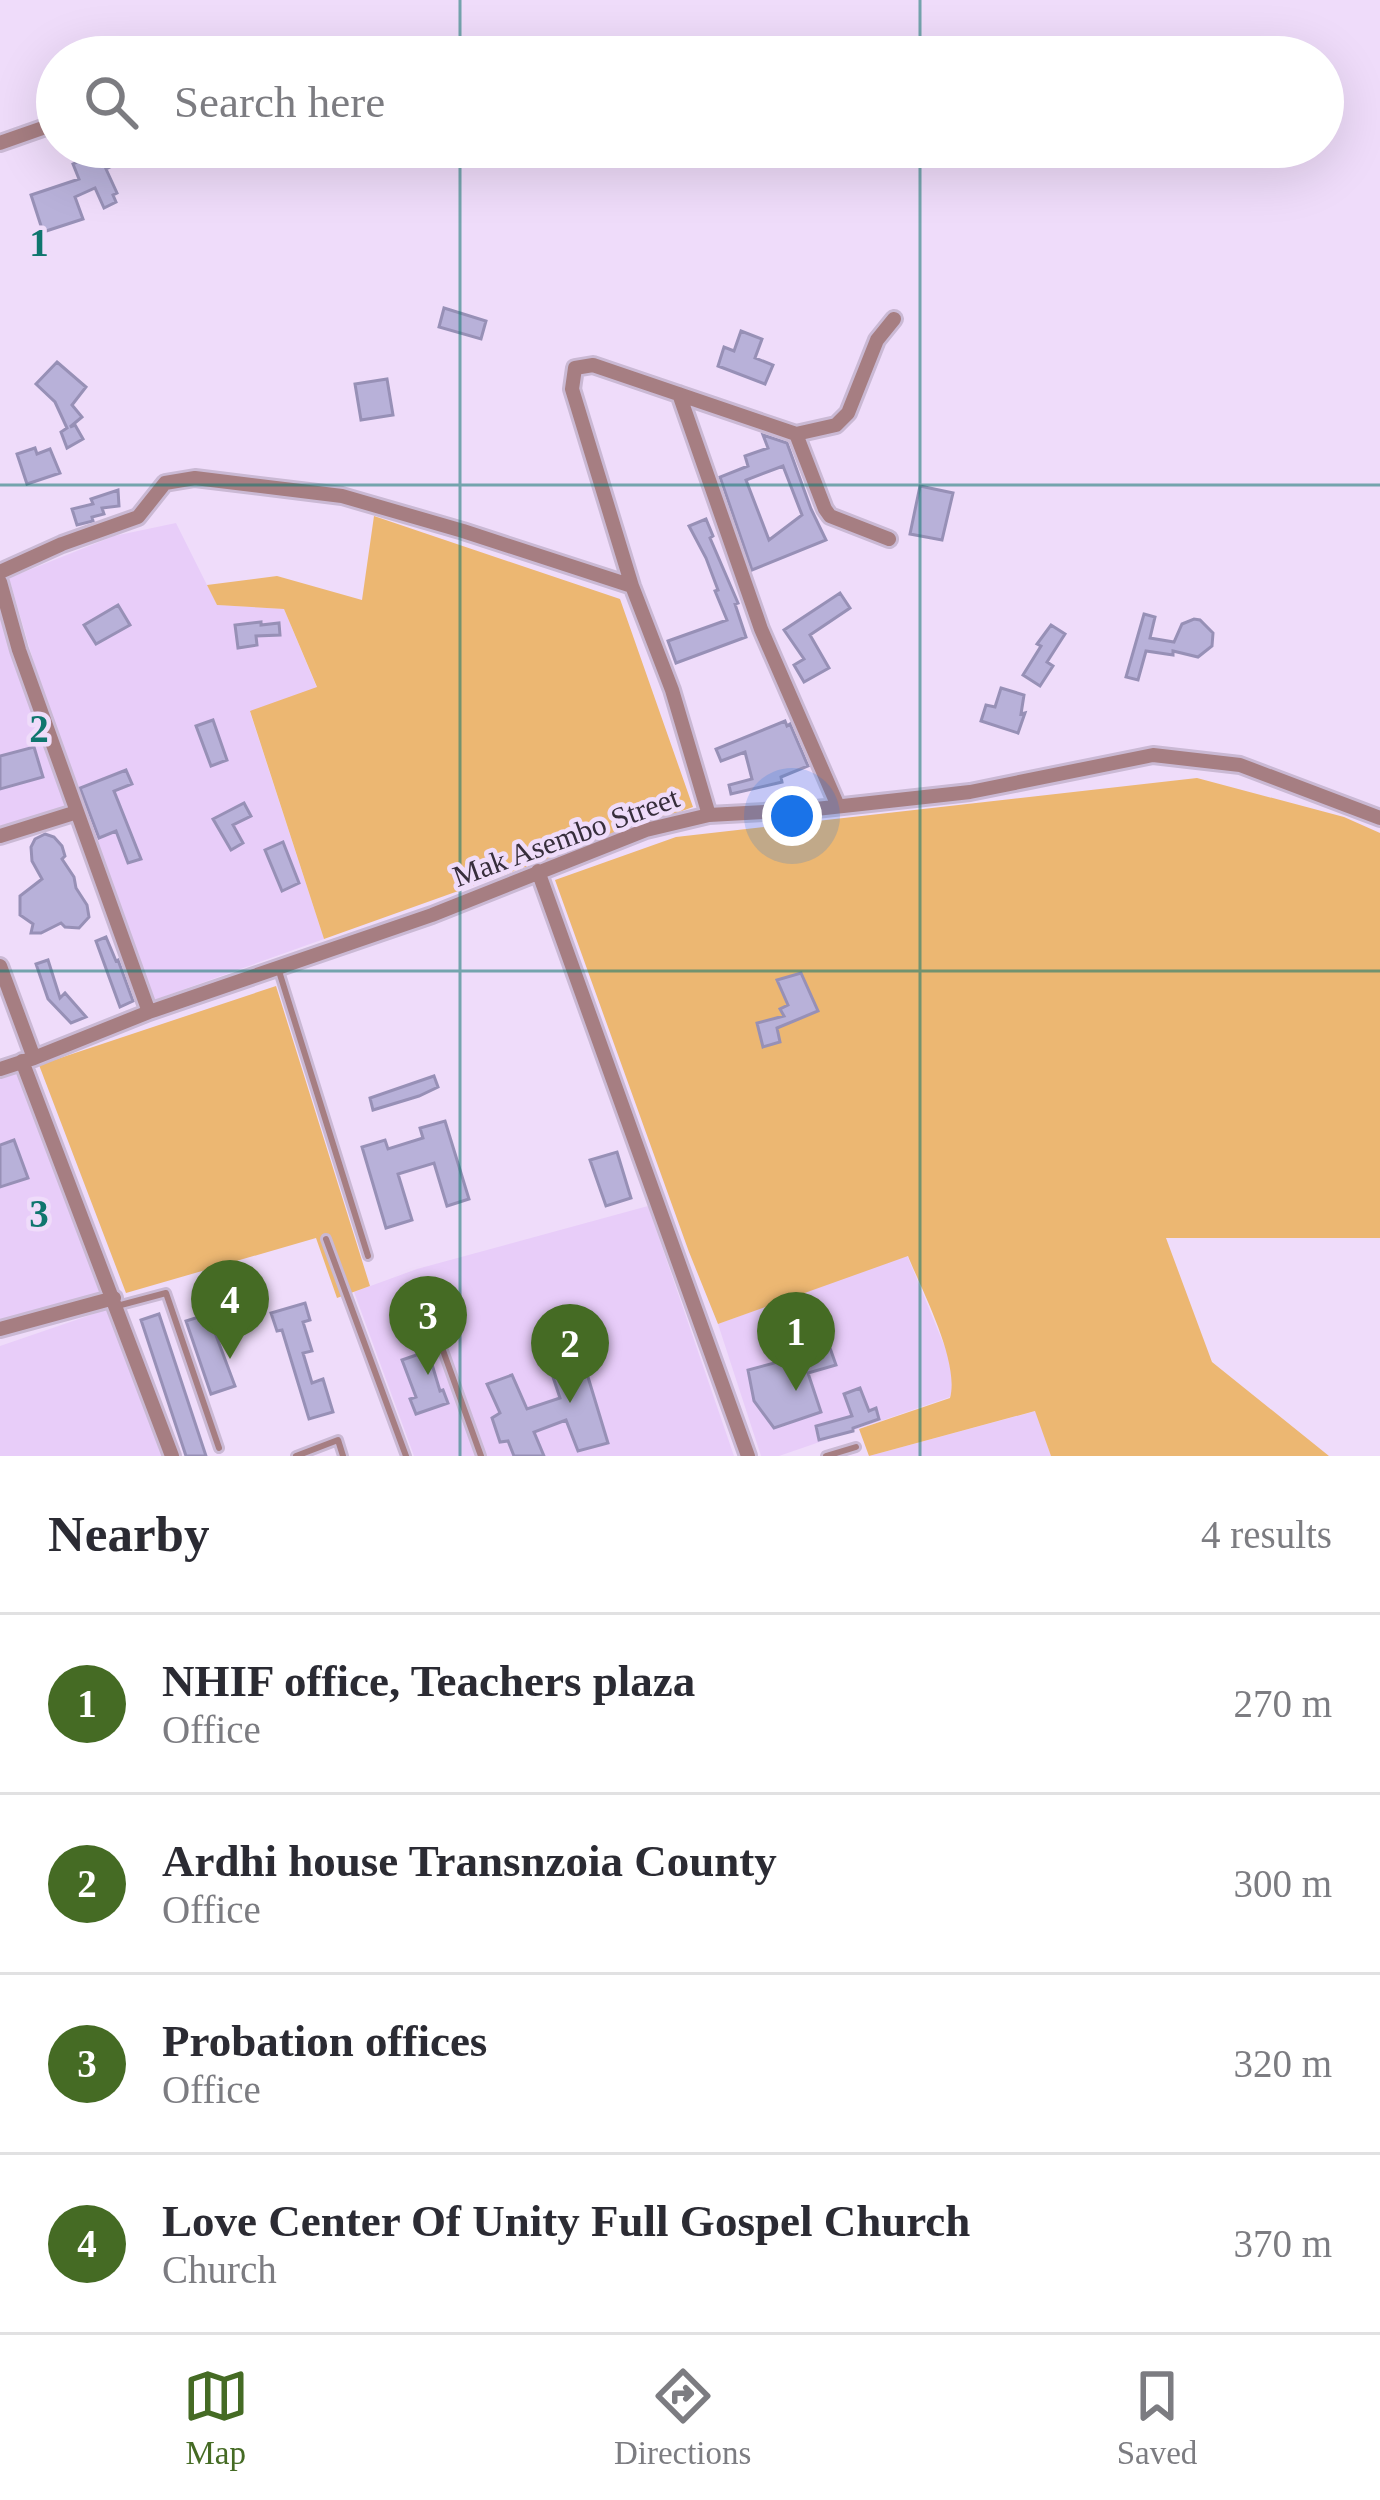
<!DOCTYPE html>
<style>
:root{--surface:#fff;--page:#f2f2f3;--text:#2b2b33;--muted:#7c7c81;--line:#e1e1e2;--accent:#456b24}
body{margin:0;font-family:"Times New Roman",serif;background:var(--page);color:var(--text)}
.you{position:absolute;left:792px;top:816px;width:42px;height:42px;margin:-30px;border:9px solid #fff;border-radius:50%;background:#1a73e8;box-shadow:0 0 0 18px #1a73e833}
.badge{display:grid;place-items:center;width:78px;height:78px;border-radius:50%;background:var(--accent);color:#fff;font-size:39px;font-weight:700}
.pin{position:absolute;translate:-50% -99px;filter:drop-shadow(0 3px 6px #0008)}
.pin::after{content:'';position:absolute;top:63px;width:42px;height:36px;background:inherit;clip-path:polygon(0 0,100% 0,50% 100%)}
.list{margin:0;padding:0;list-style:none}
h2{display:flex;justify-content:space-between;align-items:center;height:156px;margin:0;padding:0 48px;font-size:51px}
h2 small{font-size:39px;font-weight:400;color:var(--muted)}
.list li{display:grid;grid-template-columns:78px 1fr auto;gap:36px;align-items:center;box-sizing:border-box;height:180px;padding:0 48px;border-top:3px solid var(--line)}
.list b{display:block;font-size:45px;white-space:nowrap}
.list p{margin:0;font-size:39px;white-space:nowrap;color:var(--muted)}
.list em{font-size:39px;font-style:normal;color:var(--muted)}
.icon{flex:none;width:66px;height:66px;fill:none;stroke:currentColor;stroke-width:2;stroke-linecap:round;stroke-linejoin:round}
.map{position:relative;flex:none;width:1380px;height:1456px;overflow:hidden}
.search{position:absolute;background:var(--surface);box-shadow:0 12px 48px #0002;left:36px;right:36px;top:36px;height:132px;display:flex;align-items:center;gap:30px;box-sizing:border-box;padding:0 42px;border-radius:66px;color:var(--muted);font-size:45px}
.sheet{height:876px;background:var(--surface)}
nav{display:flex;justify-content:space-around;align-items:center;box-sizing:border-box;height:168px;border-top:3px solid var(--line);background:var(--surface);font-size:33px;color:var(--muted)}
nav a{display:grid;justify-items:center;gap:6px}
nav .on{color:var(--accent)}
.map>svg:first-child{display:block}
.built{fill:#e8cdf9}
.green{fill:#ecb772}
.building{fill:#b8b1d9;stroke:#9790b6;stroke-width:3;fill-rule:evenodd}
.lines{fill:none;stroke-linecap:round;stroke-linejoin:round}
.lane-casing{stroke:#cab9d4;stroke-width:12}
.street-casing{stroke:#cab9d4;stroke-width:20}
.lane{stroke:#a67e82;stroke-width:6}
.street{stroke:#a67e82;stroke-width:14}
.grid{fill:none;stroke:#0f766e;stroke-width:3;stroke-opacity:0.55}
.labels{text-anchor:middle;stroke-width:9;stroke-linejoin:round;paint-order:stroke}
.street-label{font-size:30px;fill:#372e3c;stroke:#efdcfa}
.grid-label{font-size:39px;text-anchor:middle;font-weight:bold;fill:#0f766e;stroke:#efdcfa;stroke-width:9;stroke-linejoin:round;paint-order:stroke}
</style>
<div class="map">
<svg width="1380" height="1456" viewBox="0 0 1380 1456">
<rect width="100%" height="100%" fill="#efdcfa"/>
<path class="built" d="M 176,523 L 217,605 L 284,609 L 317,688 L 250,712 L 324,939 L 154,1000 L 46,704 L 9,578 L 114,536 Z
M 0,603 L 66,809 L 0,830 Z
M 19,1069 L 101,1292 L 0,1325 L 0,1076 Z
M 648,1206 L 734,1456 L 414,1456 L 354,1292 L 417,1269 Z
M 907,1255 L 949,1357 L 954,1384 L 950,1397 L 779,1456 L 761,1456 L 718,1324 Z
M 108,1309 L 162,1456 L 0,1456 L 0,1346 Z
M 1036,1411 L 1051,1456 L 869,1456 Z"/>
<path class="green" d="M 374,516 L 620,599 L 693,807 L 324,939 L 250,711 L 317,687 L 284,609 L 217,605 L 207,585 L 277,576 L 362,600 Z
M 1197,778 L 1344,817 L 1380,833 L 1380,1238 L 1166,1238 L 1212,1362 L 1329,1456 L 1051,1456 L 1035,1411 L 869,1456 L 859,1429 L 950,1398 C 960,1362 922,1291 908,1256 L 718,1324 L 689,1252 L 555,880 L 676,837 Z
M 276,986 L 370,1286 L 337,1298 L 316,1238 L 126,1293 L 39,1065 Z"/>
<path class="building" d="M 103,150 L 110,167 L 106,169 L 117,193 L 113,195 L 116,202 L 104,208 L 95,188 L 75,197 L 83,219 L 43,232 L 31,195 L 79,179 L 73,164 Z
M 444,308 L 486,321 L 481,339 L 439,327 Z
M 741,331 L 762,339 L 755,358 L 773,365 L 765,384 L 718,366 L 724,347 L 734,351 Z
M 57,362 L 86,387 L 72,405 L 82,417 L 70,427 L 75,425 L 83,439 L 67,448 L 61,432 L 67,428 L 55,402 L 36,384 Z
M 387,379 L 393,415 L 361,420 L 355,384 Z
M 763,435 L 787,443 L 811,509 L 826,540 L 752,570 L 720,477 L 748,466 L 745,456 L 768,448 ZM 783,466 L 802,515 L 769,540 L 746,480 Z
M 35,448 L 37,454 L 50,449 L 60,473 L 27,484 L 17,454 Z
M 920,486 L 953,493 L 942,540 L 910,534 Z
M 118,490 L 119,506 L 102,508 L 104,514 L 92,517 L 93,521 L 77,525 L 72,509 L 93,504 L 91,499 Z
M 706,519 L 713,536 L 710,538 L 738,603 L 735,604 L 746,637 L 676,663 L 668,641 L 727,620 L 715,591 L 718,590 L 706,558 L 689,526 Z
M 840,593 L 850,608 L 810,635 L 829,668 L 804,682 L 794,665 L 804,659 L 784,630 Z
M 118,605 L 130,625 L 96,644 L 84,625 Z
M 1144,614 L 1155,617 L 1150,638 L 1174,642 L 1182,624 L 1194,619 L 1200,620 L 1213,633 L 1212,646 L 1198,657 L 1173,651 L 1173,655 L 1146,651 L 1138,680 L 1126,677 Z
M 261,622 L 261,625 L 279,623 L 280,635 L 256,636 L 257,645 L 238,648 L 235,625 Z
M 1051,625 L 1065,634 L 1047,662 L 1053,666 L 1040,686 L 1023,675 L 1041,646 L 1037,644 Z
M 1001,688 L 1024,695 L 1021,714 L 1025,713 L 1018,733 L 981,721 L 986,705 L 995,707 Z
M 213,720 L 227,760 L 211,766 L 196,726 Z
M 785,721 L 787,726 L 790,724 L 808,766 L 781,777 L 782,782 L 731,794 L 729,785 L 752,779 L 745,752 L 721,761 L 716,749 Z
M 34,747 L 43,777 L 0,789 L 0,756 Z
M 126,770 L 132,784 L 114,791 L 141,859 L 128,863 L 116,831 L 99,838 L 80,788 Z
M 244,803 L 251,816 L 233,825 L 243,843 L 231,850 L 213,819 Z
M 45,834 L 54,837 L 62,846 L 65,856 L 62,859 L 74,877 L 76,888 L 87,905 L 89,917 L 79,928 L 65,927 L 61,923 L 41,933 L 31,933 L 33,924 L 20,915 L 20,896 L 42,879 L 32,861 L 31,847 L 35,839 Z
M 283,842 L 299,883 L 282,891 L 265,850 Z
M 106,937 L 116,961 L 118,960 L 133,1001 L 120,1007 L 96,941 Z
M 48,960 L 60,998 L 65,993 L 86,1017 L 71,1023 L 48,999 L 36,964 Z
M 801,973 L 818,1011 L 777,1028 L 780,1042 L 763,1047 L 757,1023 L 784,1016 L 780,1009 L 788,1005 L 777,980 Z
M 434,1076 L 438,1087 L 419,1096 L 373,1110 L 370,1098 Z
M 445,1121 L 469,1199 L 447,1206 L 434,1163 L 398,1174 L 412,1220 L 386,1228 L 362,1147 L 385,1140 L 388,1149 L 423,1138 L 420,1128 Z
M 14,1140 L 28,1178 L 0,1187 L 0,1145 Z
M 617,1152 L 631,1198 L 606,1206 L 590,1160 Z
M 305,1303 L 310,1320 L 303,1322 L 312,1351 L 303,1353 L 312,1383 L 323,1379 L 333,1412 L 309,1419 L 282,1330 L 277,1331 L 271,1313 Z
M 159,1314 L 206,1456 L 186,1456 L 141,1320 Z
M 208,1314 L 235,1386 L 211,1394 L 186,1321 Z
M 830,1348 L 836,1365 L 808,1373 L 821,1412 L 774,1428 L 754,1401 L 748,1370 Z
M 428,1351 L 440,1391 L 443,1390 L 448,1403 L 416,1414 L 410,1399 L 416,1397 L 402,1360 Z
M 581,1354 L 608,1443 L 578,1451 L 566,1420 L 534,1432 L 544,1456 L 514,1456 L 508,1441 L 500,1442 L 492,1418 L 500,1413 L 487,1384 L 512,1375 L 527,1409 L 560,1398 L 548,1362 Z
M 860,1388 L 869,1411 L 876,1408 L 879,1419 L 853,1428 L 853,1431 L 819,1440 L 816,1426 L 852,1416 L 844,1394 Z"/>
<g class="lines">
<defs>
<path id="lane" d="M 278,968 L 368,1256
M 326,1239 L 406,1456
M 117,1306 L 166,1293 L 219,1448
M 441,1345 L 481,1456
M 296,1456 L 338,1440 L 343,1456
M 826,1456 L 856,1447"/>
<path id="street" d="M 0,143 L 57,123
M 679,394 L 761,629 L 838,806
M 796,434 L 836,425 L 848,413 L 877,340 L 894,319
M 0,572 L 62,544 L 138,517 L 165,483 L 195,478 L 342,496 L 463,531 L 632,586
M 0,582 L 19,650 L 149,1012
M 709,815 L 672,690 L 632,586 L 572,389 L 575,368 L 593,365 L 796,434 L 825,509 L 830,516 L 889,539
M 0,836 L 77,812
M 538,871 L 748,1456
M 0,966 L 34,1058
M 22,1061 L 172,1456
M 0,1069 L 34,1058 L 149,1012 L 432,915 L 646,830 L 709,815 L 816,809 L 970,792 L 1153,755 L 1240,765 L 1380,818
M 0,1329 L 114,1298"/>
</defs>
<use href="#lane" class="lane-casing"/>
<use href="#street" class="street-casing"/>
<use href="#lane" class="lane"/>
<use href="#street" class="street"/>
</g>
<path class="grid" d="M 460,0 L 460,57M 920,0 L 920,57M 460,147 L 460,1456M 920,147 L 920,1456M 0,485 L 1380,485M 0,971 L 1380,971"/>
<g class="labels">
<g class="street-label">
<text transform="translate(566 837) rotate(-20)" y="10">Mak Asembo Street</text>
</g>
</g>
<g class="grid-label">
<text x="39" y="256">1</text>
<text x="39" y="742">2</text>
<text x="39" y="1227">3</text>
</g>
</svg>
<div class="you"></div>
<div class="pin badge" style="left:796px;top:1391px">1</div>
<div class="pin badge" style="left:570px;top:1403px">2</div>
<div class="pin badge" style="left:428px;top:1375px">3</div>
<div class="pin badge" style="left:230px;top:1359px">4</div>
<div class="search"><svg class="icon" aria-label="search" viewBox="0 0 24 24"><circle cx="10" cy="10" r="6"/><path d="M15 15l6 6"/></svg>Search here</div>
</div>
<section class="sheet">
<h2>Nearby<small>4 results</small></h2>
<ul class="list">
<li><span class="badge">1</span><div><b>NHIF office, Teachers plaza</b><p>Office</p></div><em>270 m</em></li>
<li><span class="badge">2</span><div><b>Ardhi house Transnzoia County</b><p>Office</p></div><em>300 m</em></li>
<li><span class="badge">3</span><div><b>Probation offices</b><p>Office</p></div><em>320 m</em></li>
<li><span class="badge">4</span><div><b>Love Center Of Unity Full Gospel Church</b><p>Church</p></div><em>370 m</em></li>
</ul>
</section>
<nav>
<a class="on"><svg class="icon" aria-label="map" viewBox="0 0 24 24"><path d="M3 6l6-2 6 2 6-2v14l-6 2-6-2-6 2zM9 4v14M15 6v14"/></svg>Map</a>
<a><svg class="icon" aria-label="directions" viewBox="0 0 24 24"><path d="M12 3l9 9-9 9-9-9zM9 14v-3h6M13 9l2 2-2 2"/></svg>Directions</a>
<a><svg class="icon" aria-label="saved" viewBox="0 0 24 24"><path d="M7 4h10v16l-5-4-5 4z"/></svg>Saved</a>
</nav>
